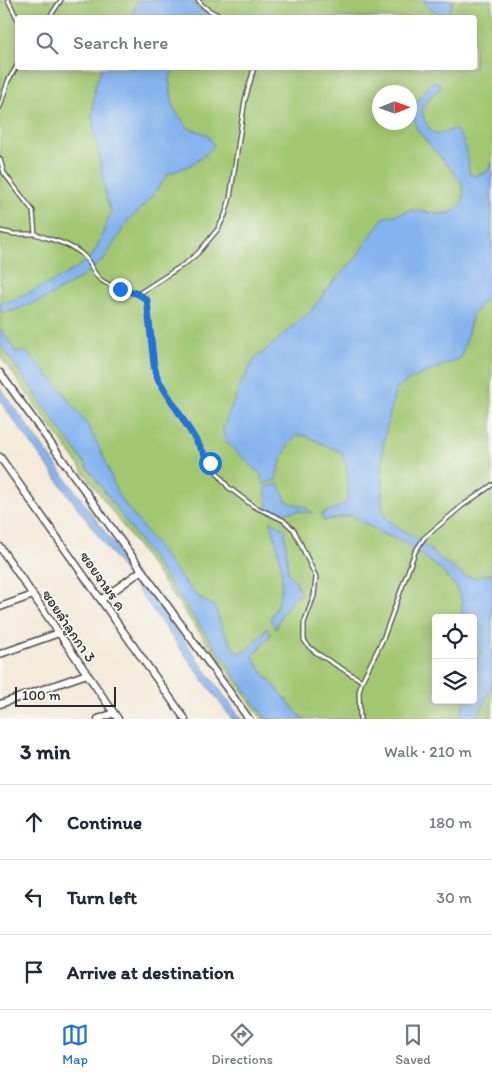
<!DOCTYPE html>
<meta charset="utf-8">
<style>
:root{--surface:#fff;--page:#f6f6f7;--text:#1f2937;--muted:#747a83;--line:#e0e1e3;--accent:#1a73e8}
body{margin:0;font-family:Itim,"Playpen Sans Thai",sans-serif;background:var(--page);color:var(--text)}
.controls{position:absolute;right:15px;bottom:15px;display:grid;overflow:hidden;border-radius:5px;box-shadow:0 2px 12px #0003}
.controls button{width:45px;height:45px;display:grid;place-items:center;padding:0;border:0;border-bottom:1px solid var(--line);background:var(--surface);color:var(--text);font:25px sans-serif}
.compass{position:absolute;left:372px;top:85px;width:45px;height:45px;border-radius:50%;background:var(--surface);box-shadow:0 2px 12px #0003;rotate:89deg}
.scale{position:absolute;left:15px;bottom:12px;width:101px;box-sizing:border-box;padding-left:5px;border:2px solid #2b2b2b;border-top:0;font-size:14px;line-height:18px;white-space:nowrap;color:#2b2b2b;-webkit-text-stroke:4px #f6f6f2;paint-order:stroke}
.stop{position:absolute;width:15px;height:15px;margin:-11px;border:4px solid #1a73e8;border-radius:50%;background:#fff}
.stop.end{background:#1a73e8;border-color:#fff;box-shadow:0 1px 5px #0008}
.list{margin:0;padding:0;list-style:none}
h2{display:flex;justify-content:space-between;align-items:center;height:65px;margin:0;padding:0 20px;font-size:21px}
h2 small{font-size:16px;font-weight:400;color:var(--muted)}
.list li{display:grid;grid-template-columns:32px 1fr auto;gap:15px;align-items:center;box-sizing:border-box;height:75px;padding:0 20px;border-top:1px solid var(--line)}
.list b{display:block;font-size:19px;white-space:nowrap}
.list em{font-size:16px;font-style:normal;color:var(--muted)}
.icon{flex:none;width:28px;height:28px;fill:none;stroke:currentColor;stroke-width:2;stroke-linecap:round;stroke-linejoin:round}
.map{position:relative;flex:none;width:492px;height:719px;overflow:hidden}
.search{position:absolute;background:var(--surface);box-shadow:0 2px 12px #0003;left:15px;right:15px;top:15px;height:55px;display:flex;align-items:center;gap:12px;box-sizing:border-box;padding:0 18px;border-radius:5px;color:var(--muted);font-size:19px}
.sheet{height:290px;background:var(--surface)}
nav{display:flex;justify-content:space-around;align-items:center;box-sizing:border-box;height:70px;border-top:1px solid var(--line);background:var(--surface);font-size:14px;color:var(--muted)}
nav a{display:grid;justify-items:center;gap:2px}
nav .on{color:var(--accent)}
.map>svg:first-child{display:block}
.green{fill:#a2c771;stroke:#66794e;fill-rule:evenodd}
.water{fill:#84b3ee;stroke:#586f8c}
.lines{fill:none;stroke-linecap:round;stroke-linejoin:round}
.service-casing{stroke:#494845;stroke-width:5.5}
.minor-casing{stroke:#494845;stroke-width:9}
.service{stroke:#fff;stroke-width:3}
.minor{stroke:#fff;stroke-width:6}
.route{stroke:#1a73e8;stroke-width:6}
.labels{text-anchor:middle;stroke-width:4;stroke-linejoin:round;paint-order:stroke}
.street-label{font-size:15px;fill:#2b2b2b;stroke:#f6f6f2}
</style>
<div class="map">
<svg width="492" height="719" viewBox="0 0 492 719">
<rect width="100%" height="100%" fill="#f6f6f2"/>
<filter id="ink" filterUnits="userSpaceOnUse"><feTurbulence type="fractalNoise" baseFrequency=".02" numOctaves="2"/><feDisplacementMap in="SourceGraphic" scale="10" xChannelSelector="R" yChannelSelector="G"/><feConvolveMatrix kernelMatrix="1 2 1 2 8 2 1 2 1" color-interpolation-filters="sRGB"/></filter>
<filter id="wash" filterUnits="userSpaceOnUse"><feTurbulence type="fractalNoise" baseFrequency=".0096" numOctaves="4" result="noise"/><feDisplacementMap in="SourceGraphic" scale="20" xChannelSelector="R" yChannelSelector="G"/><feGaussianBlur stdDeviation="1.12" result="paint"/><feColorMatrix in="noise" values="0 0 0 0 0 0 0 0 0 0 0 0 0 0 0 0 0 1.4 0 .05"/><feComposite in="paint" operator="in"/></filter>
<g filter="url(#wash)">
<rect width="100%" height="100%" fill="#f4ebdb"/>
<path class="green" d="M 0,0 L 492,0 L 492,719 L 262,719 L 0,356 ZM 18,18 L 474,18 L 474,68 L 18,68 ZM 380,92 L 410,92 L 410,122 L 380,122 ZM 436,618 L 473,618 L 473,700 L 436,700 Z"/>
<path class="water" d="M 141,0 L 194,0 L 195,6 L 215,17 L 131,17 L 137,4 Z
M 423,0 L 453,0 L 450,10 L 442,15 L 429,8 Z
M 102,68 L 174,68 L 169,80 L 174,109 L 188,128 L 207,134 L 214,146 L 205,155 L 191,165 L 168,174 L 159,187 L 141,209 L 127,222 L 105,258 L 82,277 L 45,299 L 12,311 L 0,312 L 0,303 C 18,300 83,269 93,254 C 100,243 106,224 111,211 L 107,202 L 92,117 L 95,85 Z
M 433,81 L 439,83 L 441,87 L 430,97 L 422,109 C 424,120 426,127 436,135 L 455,129 C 467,143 468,155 469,173 L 474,176 L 487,172 L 492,162 L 492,300 L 484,300 L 473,314 L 461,358 L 409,380 L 396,389 L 383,444 L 382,503 L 386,518 L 403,531 L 415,536 L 443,561 L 464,576 L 475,578 L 492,573 L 492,685 L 477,719 L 459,719 L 466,700 L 473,700 L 473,681 L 477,670 L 477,658 L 482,652 L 473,648 L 473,618 L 462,618 L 462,601 L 456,587 L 440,569 L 405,542 L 382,534 L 351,515 L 324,521 L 321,514 L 337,508 L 347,502 C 350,483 348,469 341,452 L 306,436 L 297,435 C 285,447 279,464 276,480 L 263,484 L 261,475 L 225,441 L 223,428 L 241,383 L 255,359 L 310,312 L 332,283 L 355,259 L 383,218 L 412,210 L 439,214 L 450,213 L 462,204 L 464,194 L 461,181 L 417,130 L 414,119 L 413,110 L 418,100 Z
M 0,328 L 16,352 L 26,352 L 57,384 L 89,427 L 105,460 L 118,495 L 178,574 L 197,596 L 215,607 L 223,630 L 237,653 L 246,651 L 264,632 L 266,628 L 271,635 L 253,656 L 260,669 L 301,717 L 306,719 L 266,719 L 0,344 Z
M 0,388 L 241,719 L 232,719 L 0,401 Z
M 279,484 L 287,502 L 305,507 L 313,513 L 299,511 L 285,513 L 268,509 L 265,487 Z
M 271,521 L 285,530 L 288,573 L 296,582 L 300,594 C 286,605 282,612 276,629 L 270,619 C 291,587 279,556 271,521 Z"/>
</g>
<g filter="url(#ink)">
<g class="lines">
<defs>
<path id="service" d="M 8,0 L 18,20
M 198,0 C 205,10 214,13 225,18
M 49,18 L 61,0
M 0,107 L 8,81 L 18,64
M 0,159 L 4,173 L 33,211 L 35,234 C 51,240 73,244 85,257 C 92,265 94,277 104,282 C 117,290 136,289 147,300 L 154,366 L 158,379 L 210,463 L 228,487 L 253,506 L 283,520 L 294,530 L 316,577 L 314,596 L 304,623 L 304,640 L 309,647 L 318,654 L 362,681 L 359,692 L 360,719
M 0,231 L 14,234 L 35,234
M 138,294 L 186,263 L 198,253 L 218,229 L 225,215 L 230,198 L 245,100 L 254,68
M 362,681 L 383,639 L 415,552 L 424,538 L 462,506 L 492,485"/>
<path id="minor" d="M 0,373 L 249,719
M 0,457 L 185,719
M 0,547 L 118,719
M 101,600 L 141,571
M 0,607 L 33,595
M 0,654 L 59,633
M 0,704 L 87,674
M 98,719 L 114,713"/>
</defs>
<use href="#service" class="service-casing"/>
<use href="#minor" class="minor-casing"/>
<use href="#service" class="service"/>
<use href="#minor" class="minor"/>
</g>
</g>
<g class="lines" filter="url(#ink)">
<path class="route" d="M 120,289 L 138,294 L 147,300 L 154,366 L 158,379 L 210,463"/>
</g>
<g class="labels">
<g class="street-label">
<text transform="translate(103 581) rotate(55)" y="5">ซอยจามร ค</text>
<text transform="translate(69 626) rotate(56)" y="5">ซอยลำลูกกา 3</text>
</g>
</g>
</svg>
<div class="controls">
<button><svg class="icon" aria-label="locate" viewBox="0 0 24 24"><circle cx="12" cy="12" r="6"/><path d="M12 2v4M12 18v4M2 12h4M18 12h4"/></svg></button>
<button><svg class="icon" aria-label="layers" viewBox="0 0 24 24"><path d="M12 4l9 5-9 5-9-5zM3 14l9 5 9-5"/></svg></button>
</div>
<svg class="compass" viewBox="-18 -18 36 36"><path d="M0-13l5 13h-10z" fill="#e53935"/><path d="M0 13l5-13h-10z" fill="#747a83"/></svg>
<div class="scale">100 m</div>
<div class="stop" style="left:210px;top:463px"></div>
<div class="stop end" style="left:120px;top:289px"></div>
<div class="search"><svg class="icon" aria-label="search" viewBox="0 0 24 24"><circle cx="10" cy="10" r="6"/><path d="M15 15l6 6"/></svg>Search here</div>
</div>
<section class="sheet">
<h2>3 min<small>Walk · 210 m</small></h2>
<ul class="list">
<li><svg class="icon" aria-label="ahead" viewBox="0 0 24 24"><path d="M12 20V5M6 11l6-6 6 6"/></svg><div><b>Continue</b></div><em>180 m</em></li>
<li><svg class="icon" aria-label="left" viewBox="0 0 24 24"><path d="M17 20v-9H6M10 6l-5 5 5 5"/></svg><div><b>Turn left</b></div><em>30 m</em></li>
<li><svg class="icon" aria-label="arrive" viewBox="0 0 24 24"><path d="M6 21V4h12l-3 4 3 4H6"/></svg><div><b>Arrive at destination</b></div></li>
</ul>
</section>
<nav>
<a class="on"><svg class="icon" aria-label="map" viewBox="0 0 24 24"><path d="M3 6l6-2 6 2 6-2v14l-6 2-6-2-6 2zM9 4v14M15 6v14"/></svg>Map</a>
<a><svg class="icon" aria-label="directions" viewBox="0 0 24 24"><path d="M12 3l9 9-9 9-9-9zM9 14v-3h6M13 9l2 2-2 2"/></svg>Directions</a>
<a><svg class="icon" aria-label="saved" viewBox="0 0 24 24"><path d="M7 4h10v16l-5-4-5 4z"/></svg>Saved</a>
</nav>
